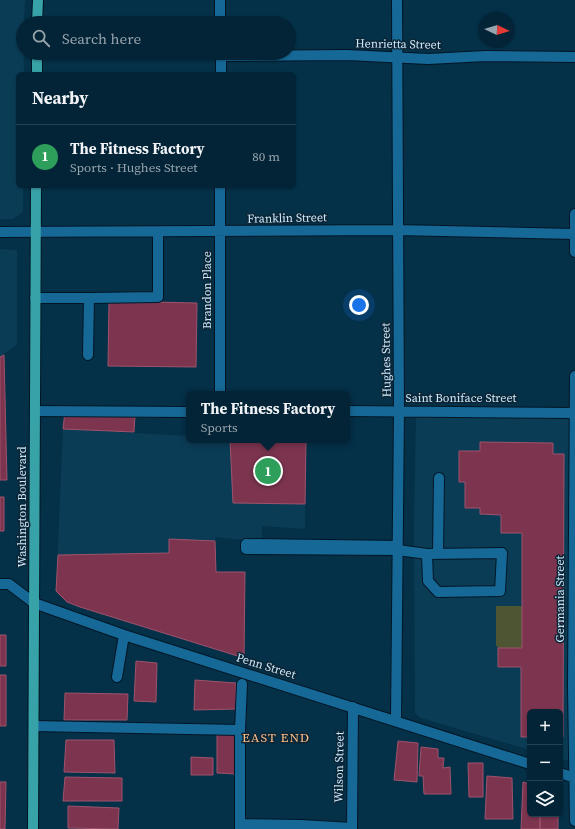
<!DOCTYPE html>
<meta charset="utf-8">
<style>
:root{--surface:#032436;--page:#113042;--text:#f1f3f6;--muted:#97a4ad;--line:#244151;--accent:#fa9f4f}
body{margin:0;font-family:"Source Serif 4",serif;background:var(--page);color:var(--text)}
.controls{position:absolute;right:12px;bottom:12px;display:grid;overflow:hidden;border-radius:6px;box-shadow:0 1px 3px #0004}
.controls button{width:36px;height:36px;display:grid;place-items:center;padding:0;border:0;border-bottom:1px solid var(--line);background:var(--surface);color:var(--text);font:20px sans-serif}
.compass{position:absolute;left:479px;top:12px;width:36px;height:36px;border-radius:50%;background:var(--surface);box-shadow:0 1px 3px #0004;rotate:94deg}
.you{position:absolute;left:359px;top:305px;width:14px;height:14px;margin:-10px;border:3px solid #fff;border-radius:50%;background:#1a73e8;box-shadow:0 0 0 6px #1a73e833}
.badge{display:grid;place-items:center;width:26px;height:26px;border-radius:50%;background:var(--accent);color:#fff;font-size:13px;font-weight:700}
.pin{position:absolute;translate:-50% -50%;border:2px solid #fff;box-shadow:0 1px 4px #0006}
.popup{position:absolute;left:186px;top:391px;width:164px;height:52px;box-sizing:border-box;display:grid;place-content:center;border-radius:6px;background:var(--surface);filter:drop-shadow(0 1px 3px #0005);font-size:13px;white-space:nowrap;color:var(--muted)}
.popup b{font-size:15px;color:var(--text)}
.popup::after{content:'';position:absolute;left:50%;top:100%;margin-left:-8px;border:8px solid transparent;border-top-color:var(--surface)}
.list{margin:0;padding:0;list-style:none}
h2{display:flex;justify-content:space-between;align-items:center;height:52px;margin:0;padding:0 16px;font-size:17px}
h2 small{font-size:13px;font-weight:400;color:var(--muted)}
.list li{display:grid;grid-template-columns:26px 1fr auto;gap:12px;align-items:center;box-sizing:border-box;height:64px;padding:0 16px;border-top:1px solid var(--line)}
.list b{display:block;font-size:15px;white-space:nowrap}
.list p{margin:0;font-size:13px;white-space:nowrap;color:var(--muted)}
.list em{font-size:13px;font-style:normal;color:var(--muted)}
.icon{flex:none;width:22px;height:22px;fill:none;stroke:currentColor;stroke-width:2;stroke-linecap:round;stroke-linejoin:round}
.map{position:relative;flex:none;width:575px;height:829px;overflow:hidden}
.search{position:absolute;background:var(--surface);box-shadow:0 1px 3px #0004;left:16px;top:16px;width:280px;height:44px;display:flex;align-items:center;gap:10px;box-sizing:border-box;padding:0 14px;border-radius:22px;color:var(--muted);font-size:15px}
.panel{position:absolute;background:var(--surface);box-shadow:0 1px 3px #0004;left:16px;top:72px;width:280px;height:116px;border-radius:6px}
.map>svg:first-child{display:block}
.built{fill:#0b3c56}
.green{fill:#4d5532}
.building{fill:#7d354f;stroke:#9e536c}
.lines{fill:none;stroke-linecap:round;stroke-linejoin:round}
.minor-casing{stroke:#011625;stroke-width:12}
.major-casing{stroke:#011625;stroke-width:12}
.minor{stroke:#166997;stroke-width:10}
.major{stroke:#37a2a7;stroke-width:10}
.labels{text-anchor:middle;stroke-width:3;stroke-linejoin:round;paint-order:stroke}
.street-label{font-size:12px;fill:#cdeaff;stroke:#0d2534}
.neighbourhood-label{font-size:13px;letter-spacing:1px;fill:#febe8a;stroke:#0d2534}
</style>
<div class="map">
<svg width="575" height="829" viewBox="0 0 575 829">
<rect width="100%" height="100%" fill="#043048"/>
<path class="built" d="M 0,0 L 25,0 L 24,23 L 23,23 L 24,74 L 18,74 L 18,186 L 23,186 L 23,212 L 13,219 L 0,219 Z
M 0,249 L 17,250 L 17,344 L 0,357 Z
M 416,412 L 575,413 L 569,761 L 560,759 L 560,712 L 530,712 L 530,750 L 421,718 L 415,713 L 414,525 Z
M 63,429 L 189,436 L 189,440 L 306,440 L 305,529 L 262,526 L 262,542 L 215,537 L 216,572 L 245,572 L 244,658 L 80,607 L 67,602 L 56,591 Z"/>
<path class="green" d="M 496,606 L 522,606 L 522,648 L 498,648 L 496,645 Z"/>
<path class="building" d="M 109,301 L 197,303 L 196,367 L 108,366 Z
M 4,355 L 7,480 L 0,480 L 0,357 Z
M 65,411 L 135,415 L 134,432 L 63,429 Z
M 230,440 L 306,440 L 305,504 L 233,503 Z
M 480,442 L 553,443 L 553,454 L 564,454 L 563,737 L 560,737 L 560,712 L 530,712 L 530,737 L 521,737 L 521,667 L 498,667 L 498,648 L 522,648 L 522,533 L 501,533 L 501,515 L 480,514 L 480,508 L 465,508 L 465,482 L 459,482 L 459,451 L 480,451 Z
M 0,497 L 4,497 L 4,531 L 0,531 Z
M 169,539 L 215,541 L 216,572 L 245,572 L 244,658 L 80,607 L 67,602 L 56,591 L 58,555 L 169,553 Z
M 0,635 L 6,635 L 6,666 L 0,666 Z
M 136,661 L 157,663 L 156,702 L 134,701 Z
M 0,675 L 6,675 L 6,726 L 0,726 Z
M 195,680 L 236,683 L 236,709 L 194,710 Z
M 65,693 L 128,694 L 127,720 L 64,720 Z
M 217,733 L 235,734 L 236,774 L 217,773 Z
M 66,740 L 114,740 L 115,773 L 64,772 Z
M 398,741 L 418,743 L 417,782 L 394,780 Z
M 421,747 L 438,749 L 438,758 L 444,758 L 443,768 L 450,767 L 451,794 L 424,794 L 423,776 L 419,776 Z
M 191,757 L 213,758 L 213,775 L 191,775 Z
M 468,763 L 483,763 L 483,797 L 469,797 Z
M 487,776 L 512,778 L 513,819 L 485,819 Z
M 65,777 L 122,778 L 122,801 L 63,801 Z
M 0,782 L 6,782 L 5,829 L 0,829 Z
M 523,782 L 530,784 L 530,814 L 540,814 L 540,829 L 521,829 Z
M 68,806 L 119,808 L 118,829 L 68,828 Z
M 540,814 L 558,814 L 558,829 L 540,829 Z"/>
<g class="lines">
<defs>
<path id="minor" d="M 220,0 L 220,23
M 221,56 L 347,55 L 428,59 L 486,56 L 575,57
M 221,74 L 221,53
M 220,186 L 220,394
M 575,214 L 575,252
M 0,232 L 397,230 L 575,234
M 35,298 L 89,298 L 88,355
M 89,298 L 158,297 L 158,232
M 575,376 L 573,687 L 575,821
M 35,411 L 189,412
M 347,411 L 575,413
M 398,546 L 246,544 L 246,549 L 398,550 L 427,554 L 502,553 L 500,591 L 438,592 L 428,581 L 427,554
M 438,554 L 439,478
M 0,584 L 9,584 L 34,603 L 124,635 L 530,764
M 117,677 L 124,635
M 396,720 L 399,411 L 397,0
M 34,726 L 240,730
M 560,773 L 575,778
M 240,824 L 301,825 L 352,828
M 240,829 L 240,730 L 242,684
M 352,829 L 353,707"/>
<path id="major" d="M 37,23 L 38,0
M 37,74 L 37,53
M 33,829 L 36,186"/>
</defs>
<use href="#minor" class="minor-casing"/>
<use href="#major" class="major-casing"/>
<use href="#minor" class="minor"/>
<use href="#major" class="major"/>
</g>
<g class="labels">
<g class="street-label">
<text transform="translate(398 44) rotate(1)" y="4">Henrietta Street</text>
<text transform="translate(287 218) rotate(-1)" y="4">Franklin Street</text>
<text transform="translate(207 290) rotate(-90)" y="4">Brandon Place</text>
<text transform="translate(386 360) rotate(-91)" y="4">Hughes Street</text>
<text x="461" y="402">Saint Boniface Street</text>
<text transform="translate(22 507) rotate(-90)" y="4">Washington Boulevard</text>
<text transform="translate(560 599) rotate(-90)" y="4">Germania Street</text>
<text transform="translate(266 666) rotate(17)" y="4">Penn Street</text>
<text transform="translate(339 767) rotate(-89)" y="4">Wilson Street</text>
</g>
<g class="neighbourhood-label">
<text x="276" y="742">EAST END</text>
</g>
</g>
</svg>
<div class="controls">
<button>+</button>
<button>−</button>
<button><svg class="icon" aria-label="layers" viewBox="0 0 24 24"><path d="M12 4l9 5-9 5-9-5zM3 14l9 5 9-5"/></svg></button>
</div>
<svg class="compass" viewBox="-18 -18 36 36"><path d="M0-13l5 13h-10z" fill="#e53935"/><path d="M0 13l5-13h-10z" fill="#97a4ad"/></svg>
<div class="you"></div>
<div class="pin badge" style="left:268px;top:471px;background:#2e9e5b">1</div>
<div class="popup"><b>The Fitness Factory</b>Sports</div>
<div class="search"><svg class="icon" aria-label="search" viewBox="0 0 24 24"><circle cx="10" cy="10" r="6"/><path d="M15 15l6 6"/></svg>Search here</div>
<section class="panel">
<h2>Nearby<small></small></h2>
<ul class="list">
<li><span class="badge" style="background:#2e9e5b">1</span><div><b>The Fitness Factory</b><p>Sports · Hughes Street</p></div><em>80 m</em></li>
</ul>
</section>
</div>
